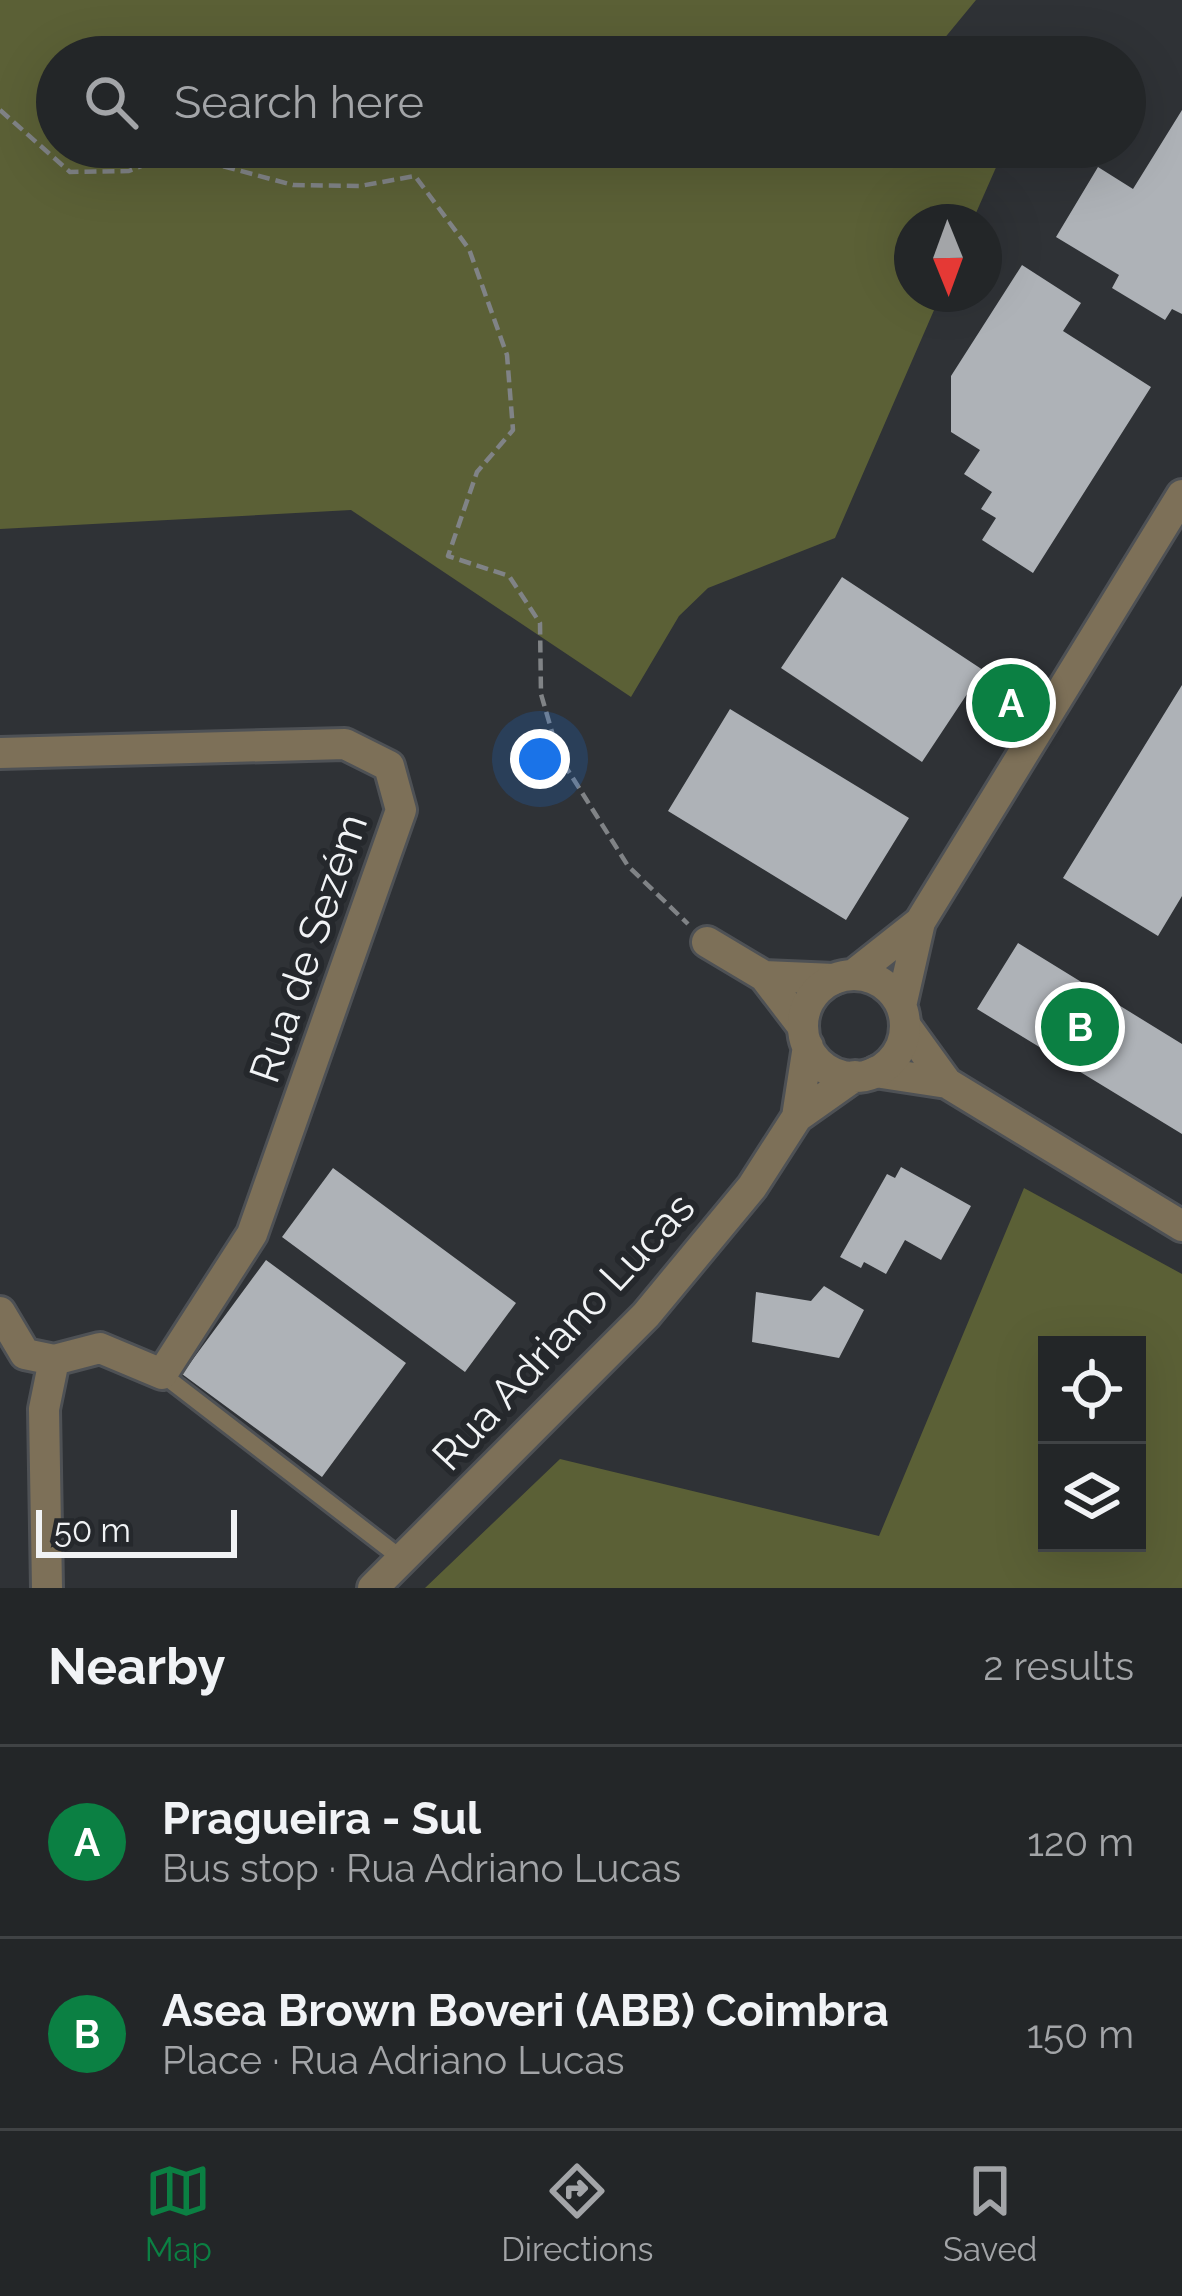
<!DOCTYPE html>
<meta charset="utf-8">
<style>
:root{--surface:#232628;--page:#2f3234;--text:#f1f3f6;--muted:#a3a5a8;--line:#404345;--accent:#0b8043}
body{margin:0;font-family:Raleway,sans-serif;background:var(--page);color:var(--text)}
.controls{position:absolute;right:36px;bottom:36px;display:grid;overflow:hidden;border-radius:0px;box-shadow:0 12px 48px #0002}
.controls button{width:108px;height:108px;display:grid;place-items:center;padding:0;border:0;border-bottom:3px solid var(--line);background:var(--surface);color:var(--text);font:60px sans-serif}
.compass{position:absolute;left:894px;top:204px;width:108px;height:108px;border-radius:50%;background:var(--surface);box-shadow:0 12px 48px #0002;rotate:179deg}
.scale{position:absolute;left:36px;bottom:30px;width:201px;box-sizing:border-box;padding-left:12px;border:6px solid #f1f3f5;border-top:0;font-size:33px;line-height:42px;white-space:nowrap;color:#f1f3f5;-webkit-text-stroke:9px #25282c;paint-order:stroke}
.you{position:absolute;left:540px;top:759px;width:42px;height:42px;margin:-30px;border:9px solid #fff;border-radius:50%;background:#1a73e8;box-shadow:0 0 0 18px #1a73e833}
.badge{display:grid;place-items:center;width:78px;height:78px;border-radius:50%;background:var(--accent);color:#fff;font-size:39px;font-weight:700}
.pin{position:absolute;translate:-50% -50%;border:6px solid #fff;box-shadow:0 3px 12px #0006}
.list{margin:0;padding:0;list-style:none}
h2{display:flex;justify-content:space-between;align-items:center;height:156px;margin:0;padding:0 48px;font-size:51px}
h2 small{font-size:39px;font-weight:400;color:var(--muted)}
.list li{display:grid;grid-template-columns:78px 1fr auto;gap:36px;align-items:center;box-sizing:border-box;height:192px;padding:0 48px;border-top:3px solid var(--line)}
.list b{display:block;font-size:45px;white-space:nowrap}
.list p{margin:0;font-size:39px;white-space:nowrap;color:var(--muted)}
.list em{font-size:39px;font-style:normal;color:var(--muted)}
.icon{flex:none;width:66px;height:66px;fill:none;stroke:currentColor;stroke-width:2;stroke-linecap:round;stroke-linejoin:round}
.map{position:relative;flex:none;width:1182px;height:1588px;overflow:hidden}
.search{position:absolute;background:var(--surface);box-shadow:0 12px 48px #0002;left:36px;right:36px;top:36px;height:132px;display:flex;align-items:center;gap:30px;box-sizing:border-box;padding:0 42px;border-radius:66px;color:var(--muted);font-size:45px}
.sheet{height:540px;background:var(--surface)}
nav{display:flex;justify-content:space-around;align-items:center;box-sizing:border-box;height:168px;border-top:3px solid var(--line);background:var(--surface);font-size:33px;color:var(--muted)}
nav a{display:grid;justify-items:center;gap:6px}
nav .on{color:var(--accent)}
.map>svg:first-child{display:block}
.green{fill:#5b6036;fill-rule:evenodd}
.building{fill:#aeb2b7}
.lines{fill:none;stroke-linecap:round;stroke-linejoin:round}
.service-casing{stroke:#4e5155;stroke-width:22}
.minor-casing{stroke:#4e5155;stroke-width:36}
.tertiary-casing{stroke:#4e5155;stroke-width:36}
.path{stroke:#808386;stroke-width:4.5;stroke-dasharray:12 6;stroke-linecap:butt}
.service{stroke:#7d7058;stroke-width:16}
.minor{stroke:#7d7058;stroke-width:30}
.tertiary{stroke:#7d7058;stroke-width:30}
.labels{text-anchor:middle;stroke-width:12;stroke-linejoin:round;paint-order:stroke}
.street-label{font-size:42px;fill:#f1f3f5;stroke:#25282c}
</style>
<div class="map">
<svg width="1182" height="1588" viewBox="0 0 1182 1588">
<rect width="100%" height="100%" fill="#2f3236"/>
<path class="green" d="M 0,0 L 976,0 L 929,57 L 57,57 L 57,147 L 1005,147 L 972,222 L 912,222 L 912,294 L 941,294 L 835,538 L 708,588 L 679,616 L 631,697 L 351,510 L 0,529 Z
M 1024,1188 L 1182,1274 L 1182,1588 L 425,1588 L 560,1459 L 879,1536 ZM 1047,1345 L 1137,1345 L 1137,1543 L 1047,1543 Z"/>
<path class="building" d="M 1182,110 L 1182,314 L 1172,309 L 1165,320 L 1112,288 L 1119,275 L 1056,237 L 1098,167 L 1133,189 Z
M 1022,265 L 1081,303 L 1063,331 L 1151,387 L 1033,573 L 982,540 L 996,518 L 981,509 L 992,492 L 964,474 L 980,450 L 951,432 L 951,376 Z
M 842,577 L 983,670 L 922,762 L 781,668 Z
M 1182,685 L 1182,896 L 1158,936 L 1063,878 Z
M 730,709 L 909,818 L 846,920 L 668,811 Z
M 1018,943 L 1182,1044 L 1182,1134 L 977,1009 Z
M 901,1167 L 971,1206 L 941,1260 L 905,1240 L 886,1274 L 864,1262 L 861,1268 L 840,1257 L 887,1174 L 895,1178 Z
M 333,1168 L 516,1303 L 465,1372 L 282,1237 Z
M 266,1260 L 406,1363 L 322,1477 L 182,1374 Z
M 824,1286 L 864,1310 L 839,1358 L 752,1342 L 756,1292 L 811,1301 Z"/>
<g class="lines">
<defs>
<path id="service" d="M 162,1374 L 402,1559"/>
<path id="minor" d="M 0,753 L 345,744 L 389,766 L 401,810 L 252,1234 L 162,1374 L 100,1348 L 54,1360 L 44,1409 L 47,1588
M 707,942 L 764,976 L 803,1027
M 764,976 L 834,979
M 905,1025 L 947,1083 L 1182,1226
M 875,1072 L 947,1083
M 0,1312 L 25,1354 L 54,1360"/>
<path id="tertiary" d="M 853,975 L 920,922
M803 1026a51 51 0 1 1 102 0a51 51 0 1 1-102 0Z
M 901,1006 L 920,922 L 1182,495
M 797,1117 L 808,1046
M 373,1588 L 646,1315 L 752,1187 L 797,1117 L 855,1076"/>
</defs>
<use href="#service" class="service-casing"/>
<use href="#minor" class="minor-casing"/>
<use href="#tertiary" class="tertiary-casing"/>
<path class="path" d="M 0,110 L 70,172 L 129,171 L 174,153 L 293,185 L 360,186 L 415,176 L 469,249 L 507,355 L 513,430 L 477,472 L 448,556 L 509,576 L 540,623 L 541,694 L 559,756 L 628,866 L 688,924"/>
<use href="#service" class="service"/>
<use href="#minor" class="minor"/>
<use href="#tertiary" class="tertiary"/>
</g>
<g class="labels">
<g class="street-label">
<text transform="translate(308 948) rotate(-71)" y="15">Rua de Sezém</text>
<text transform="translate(563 1331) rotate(-47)" y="15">Rua Adriano Lucas</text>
</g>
</g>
</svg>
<div class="controls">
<button><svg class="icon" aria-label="locate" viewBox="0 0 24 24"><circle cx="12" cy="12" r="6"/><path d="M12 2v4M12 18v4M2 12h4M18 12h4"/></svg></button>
<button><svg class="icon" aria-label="layers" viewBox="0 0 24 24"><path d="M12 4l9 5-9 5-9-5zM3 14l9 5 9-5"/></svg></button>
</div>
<svg class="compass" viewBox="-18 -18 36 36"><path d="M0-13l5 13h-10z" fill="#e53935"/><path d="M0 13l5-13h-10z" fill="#a3a5a8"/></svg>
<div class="scale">50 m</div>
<div class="you"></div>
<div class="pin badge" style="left:1011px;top:703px">A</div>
<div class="pin badge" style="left:1080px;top:1027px">B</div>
<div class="search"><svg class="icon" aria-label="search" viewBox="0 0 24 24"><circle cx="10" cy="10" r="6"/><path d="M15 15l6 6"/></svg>Search here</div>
</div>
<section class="sheet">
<h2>Nearby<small>2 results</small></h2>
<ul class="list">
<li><span class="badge">A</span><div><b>Pragueira - Sul</b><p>Bus stop · Rua Adriano Lucas</p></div><em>120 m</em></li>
<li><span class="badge">B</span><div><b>Asea Brown Boveri (ABB) Coimbra</b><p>Place · Rua Adriano Lucas</p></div><em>150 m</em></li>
</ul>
</section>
<nav>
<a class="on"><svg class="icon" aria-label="map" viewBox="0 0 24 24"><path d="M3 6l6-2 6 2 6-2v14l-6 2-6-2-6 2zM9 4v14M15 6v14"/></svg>Map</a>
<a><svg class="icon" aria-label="directions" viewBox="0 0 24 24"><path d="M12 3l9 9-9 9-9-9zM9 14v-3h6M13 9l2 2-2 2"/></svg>Directions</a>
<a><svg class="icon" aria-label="saved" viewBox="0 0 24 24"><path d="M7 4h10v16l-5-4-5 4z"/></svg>Saved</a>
</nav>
